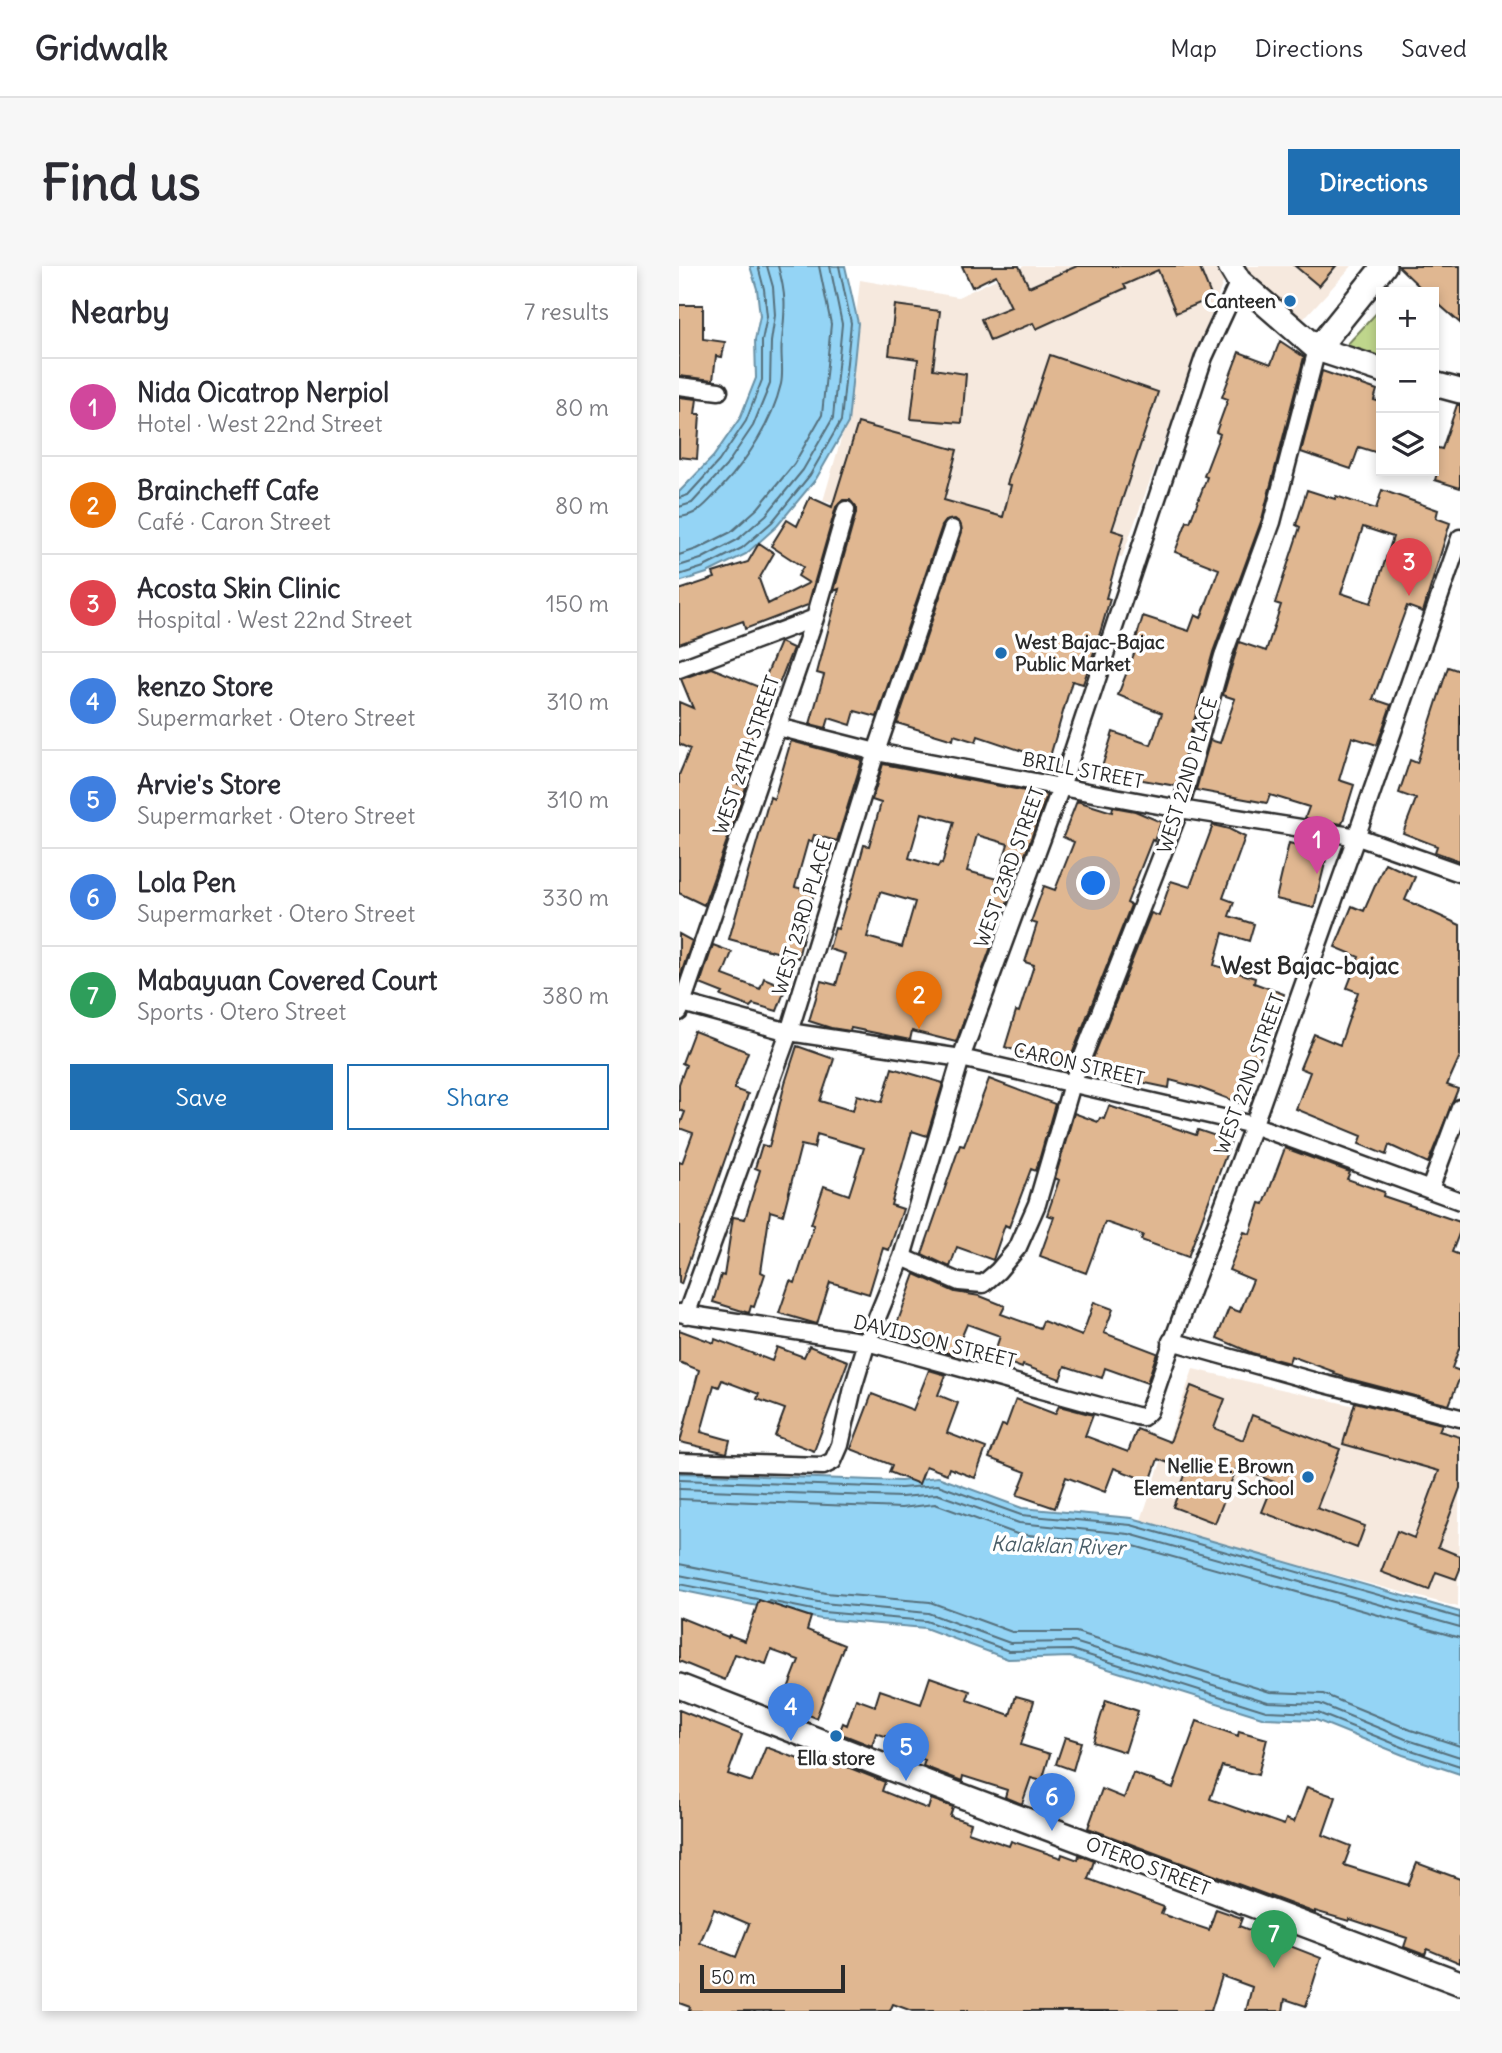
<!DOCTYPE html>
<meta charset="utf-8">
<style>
:root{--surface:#fff;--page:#f7f7f7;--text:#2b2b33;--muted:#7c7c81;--line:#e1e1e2;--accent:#1f6fb2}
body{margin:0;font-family:Delius,sans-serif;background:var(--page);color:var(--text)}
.controls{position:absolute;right:21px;top:21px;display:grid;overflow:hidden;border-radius:0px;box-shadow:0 4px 10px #0003}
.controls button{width:63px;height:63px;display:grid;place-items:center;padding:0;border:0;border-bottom:2px solid var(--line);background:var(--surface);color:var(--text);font:35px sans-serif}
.scale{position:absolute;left:21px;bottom:18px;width:145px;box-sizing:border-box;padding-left:7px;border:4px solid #2b2b2b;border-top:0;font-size:19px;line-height:24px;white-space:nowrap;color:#2b2b2b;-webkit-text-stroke:5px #fff;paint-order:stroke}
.you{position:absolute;left:415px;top:618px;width:24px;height:24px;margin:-18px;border:5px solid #fff;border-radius:50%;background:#1a73e8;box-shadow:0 0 0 10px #1a73e833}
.badge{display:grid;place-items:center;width:46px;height:46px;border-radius:50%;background:var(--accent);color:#fff;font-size:23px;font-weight:700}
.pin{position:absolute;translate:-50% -58px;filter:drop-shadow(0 2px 4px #0008)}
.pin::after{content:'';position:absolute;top:37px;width:24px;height:21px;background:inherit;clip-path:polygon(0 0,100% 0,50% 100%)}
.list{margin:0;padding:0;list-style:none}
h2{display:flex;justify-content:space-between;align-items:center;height:91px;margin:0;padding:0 28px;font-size:30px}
h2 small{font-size:23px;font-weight:400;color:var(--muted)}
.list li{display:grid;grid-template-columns:46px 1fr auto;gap:21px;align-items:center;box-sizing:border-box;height:98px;padding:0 28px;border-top:2px solid var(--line)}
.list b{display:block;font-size:26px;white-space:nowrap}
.list p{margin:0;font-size:23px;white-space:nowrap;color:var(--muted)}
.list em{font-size:23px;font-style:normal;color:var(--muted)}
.actions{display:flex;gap:14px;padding:21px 28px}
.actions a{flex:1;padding:16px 0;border:2px solid var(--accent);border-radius:0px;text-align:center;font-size:24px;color:var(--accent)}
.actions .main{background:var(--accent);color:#fff}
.icon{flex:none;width:38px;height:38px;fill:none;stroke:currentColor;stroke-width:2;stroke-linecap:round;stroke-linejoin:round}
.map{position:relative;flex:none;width:781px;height:1745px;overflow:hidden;border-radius:0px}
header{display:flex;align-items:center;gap:42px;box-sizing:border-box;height:98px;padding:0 35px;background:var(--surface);border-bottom:2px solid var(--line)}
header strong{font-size:33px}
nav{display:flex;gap:38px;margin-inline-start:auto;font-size:24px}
.intro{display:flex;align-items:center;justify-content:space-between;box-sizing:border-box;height:168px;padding:0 42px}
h1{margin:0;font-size:49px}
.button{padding:18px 32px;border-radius:0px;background:var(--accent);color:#fff;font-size:24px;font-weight:700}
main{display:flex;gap:42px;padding:0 42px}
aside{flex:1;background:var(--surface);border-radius:0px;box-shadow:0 4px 10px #0003}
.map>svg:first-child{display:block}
.built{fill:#f6e9de}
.green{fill:#bfd68c;stroke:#75805c;stroke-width:2}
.water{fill:#94d4f5;stroke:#6a90a4;stroke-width:2}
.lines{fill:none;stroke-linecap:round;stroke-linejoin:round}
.shore{stroke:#556f7c;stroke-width:2}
.building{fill:#e0b791;stroke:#2b2b2b;stroke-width:2;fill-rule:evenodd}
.street-casing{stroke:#2b2b2b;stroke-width:21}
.secondary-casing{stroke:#2b2b2b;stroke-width:28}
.street{stroke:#fff;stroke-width:16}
.secondary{stroke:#fff;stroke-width:23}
.poi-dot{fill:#1f6fb2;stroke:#fff;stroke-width:2.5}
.labels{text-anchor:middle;stroke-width:7;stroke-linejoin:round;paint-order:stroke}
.poi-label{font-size:19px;font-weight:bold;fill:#2b2b2b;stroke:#fff;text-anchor:end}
.street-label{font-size:19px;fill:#2b2b2b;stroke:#fff}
.water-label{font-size:21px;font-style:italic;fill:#4a5e68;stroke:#fff}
.quarter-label{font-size:23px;font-weight:bold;fill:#2b2b2b;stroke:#fff}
</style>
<header>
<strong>Gridwalk</strong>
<nav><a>Map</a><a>Directions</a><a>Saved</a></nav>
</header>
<div class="intro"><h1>Find us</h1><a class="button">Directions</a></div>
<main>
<aside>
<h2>Nearby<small>7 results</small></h2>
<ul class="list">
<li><span class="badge" style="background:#d1479c">1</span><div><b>Nida Oicatrop Nerpiol</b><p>Hotel · West 22nd Street</p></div><em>80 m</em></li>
<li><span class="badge" style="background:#e8710a">2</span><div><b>Braincheff Cafe</b><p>Café · Caron Street</p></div><em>80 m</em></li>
<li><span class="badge" style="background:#e0444e">3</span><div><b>Acosta Skin Clinic</b><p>Hospital · West 22nd Street</p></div><em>150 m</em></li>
<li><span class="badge" style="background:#3f7fe0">4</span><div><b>kenzo Store</b><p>Supermarket · Otero Street</p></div><em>310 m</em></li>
<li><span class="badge" style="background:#3f7fe0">5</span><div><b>Arvie's Store</b><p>Supermarket · Otero Street</p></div><em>310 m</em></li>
<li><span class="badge" style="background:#3f7fe0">6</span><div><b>Lola Pen</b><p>Supermarket · Otero Street</p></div><em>330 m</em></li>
<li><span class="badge" style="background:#2e9e5b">7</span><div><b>Mabayuan Covered Court</b><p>Sports · Otero Street</p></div><em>380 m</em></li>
</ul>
<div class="actions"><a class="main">Save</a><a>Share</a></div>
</aside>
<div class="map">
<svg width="781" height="1745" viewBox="0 0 781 1745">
<rect width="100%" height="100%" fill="#fff"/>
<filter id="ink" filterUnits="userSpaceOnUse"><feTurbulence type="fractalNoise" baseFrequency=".0143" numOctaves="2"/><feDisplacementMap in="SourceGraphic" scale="14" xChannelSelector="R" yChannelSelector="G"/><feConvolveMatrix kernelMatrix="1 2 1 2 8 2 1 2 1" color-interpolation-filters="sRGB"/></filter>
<g filter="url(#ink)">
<path class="built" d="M 345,0 L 550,0 L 443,291 L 144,235 L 165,163 L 181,14 L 279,31 Z
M 563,0 L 673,0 L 617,61 Z
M 514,1103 L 781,1164 L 779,1341 L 461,1257 Z"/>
<path class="green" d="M 702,42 L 702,93 L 665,82 Z"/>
<path class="water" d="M 71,0 L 166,0 L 179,57 L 169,157 L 137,213 L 98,260 L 67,288 L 28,307 L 0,316 L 0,226 L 34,191 L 61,152 L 77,112 L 76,74 L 81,50 L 78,23 Z
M 0,1207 L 222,1215 L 259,1211 L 343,1242 L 453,1252 L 781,1346 L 781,1508 L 724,1489 L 637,1454 L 586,1452 L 391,1391 L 329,1393 L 246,1362 L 142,1353 L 0,1324 Z"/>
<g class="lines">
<path class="shore" d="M 0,232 L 9,229 L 40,195 L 67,155 L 83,114 L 83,75 L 88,50 L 85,23 L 79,0
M 0,241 L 13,237 L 47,200 L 74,160 L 91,118 L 92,76 L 96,49 L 94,21 L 88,0
M 0,251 C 20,250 30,234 43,221 C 69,193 93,156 102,118 C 105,104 101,89 103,75 C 106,44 108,31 99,0
M 0,289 L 18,283 L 52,266 L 79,242 L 115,198 L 143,149 L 152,58 L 140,0
M 0,300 L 22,293 L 58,274 L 87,249 L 124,204 L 154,152 L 163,58 L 151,0
M 0,309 L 25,301 L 63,282 L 93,256 L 131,209 L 162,155 L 172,57 L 160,0
M 0,1214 L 222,1222 L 259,1219 L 342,1249 L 452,1259 L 781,1352
M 0,1223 L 222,1231 L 258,1228 L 340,1257 L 450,1268 L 781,1361
M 0,1233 L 222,1242 L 256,1238 L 338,1268 L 448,1278 L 781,1372
M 0,1298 L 146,1327 L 251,1336 L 333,1366 L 397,1366 L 591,1426 L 644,1428 L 732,1464 L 781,1480
M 0,1309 L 144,1337 L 249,1347 L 331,1377 L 395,1376 L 589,1436 L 641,1438 L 729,1474 L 781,1491
M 0,1318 L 78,1333
M 90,1335 L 144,1346 L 247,1355 L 330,1385 L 393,1384 L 587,1445 L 639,1447 L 726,1482 L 781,1500"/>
</g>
<path class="building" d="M 283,0 L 340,0 L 350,21 L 398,0 L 520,0 L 533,32 L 497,47 L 479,4 L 445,19 L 447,22 L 357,63 L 354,57 L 311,75 L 302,53 L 332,41 L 317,9 L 293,21 Z
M 616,0 L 657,0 L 640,20 Z
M 719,0 L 781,0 L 781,57 L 755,34 L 755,26 L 746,26 Z
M 0,39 L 24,39 L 24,73 L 46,76 L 43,91 L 37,90 L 34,114 L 0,110 Z
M 216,39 L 261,45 L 254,103 L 287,108 L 283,157 L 232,153 L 239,93 L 210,89 Z
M 601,75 L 625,91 L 583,253 L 534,386 L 497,520 L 464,514 L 423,501 L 434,466 L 472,479 L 483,447 L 439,429 L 460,375 L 457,373 L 464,350 L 510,365 L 516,349 L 522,352 L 540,303 L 496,286 L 508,255 L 511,256 L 528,211 L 525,210 L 541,168 L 537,166 L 549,133 L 543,131 L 560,86 L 592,98 Z
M 371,89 L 479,126 L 433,264 L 445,268 L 427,332 L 431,333 L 418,377 L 404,418 L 393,415 L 370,494 L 299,470 L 297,476 L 275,469 L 274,474 L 218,457 L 283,266 L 281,257 L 276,253 L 267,255 L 263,260 L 198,451 L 176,445 L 172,459 L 150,452 L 147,462 L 131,458 L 145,409 L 138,407 L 160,323 L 155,325 L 177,247 L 177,241 L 171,234 L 164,234 L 157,241 L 129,339 L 66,363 L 64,355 L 0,378 L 0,324 L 36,312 L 34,307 L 69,296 L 80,277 L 95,287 L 80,313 L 89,338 L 130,317 L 119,310 L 124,301 L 92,280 L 108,254 L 118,260 L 131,231 L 153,241 L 179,157 L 278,184 L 265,234 L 324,251 L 332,219 L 328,218 Z
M 643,105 L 698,124 L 695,134 L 702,136 L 702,188 L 680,181 L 672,203 L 622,186 Z
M 0,131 L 18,133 L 16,148 L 21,148 L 18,193 L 0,191 Z
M 778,139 L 781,139 L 781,222 L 756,214 L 758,207 L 755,206 L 755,181 L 763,183 Z
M 628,224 L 656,233 L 657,230 L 697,243 L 703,224 L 759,244 L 757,252 L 771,257 L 744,346 L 728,340 L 694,433 L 712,439 L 698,479 L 673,471 L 660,514 L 675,519 L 663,558 L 626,552 L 630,541 L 591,529 L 588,537 L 517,524 L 531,474 L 541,477 L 556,433 L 544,429 L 560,376 L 587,385 L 602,339 L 596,337 L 621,261 L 617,259 ZM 684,261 L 714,271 L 692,337 L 662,327 Z
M 101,376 L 114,382 L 81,467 L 76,465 L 53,515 L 67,521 L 25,639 L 0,627 L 0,509 L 11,483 L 0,478 L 0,436 L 14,442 L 2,413 L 33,402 L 82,422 Z
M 769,401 L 781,405 L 781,595 L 756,586 L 758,580 L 724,567 L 737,533 L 720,527 L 731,494 L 738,497 Z
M 112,475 L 183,494 L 158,575 L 135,569 L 133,576 L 129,575 L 116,621 L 135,626 L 119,692 L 50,673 L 91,531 L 95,533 Z
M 204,498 L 368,529 L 277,776 L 233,765 L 231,774 L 172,762 L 171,765 L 152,762 L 130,755 L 142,715 L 157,719 L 166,688 L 150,683 L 156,662 L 159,663 L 168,633 L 170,633 L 185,579 L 190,580 L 202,537 L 193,534 ZM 243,547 L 275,556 L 263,598 L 261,597 L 259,601 L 230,592 ZM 298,569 L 329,578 L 318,613 L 288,605 ZM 201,626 L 236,636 L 223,681 L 188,671 Z
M 398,535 L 433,546 L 434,541 L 456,545 L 482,556 L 475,575 L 473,574 L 448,637 L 452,639 L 388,801 L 326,781 L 337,745 L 340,746 L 355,699 L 346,696 L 358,658 L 352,656 L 365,620 L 376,624 L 395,576 L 384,571 Z
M 534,559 L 550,563 L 566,571 L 544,632 L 555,636 L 550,650 L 575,658 L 570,675 L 544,667 L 535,699 L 576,712 L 575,717 L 605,728 L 563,838 L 521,822 L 491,814 L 490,822 L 409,805 L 472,647 L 480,650 L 492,615 L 511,621 Z
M 620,572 L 651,577 L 635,642 L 597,633 L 610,577 L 618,579 Z
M 706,597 L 736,611 L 726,634 L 781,659 L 781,790 L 768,819 L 779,823 L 749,897 L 710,879 L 707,889 L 680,878 L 683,870 L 617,843 L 631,806 L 621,802 L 635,768 L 661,779 L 679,726 L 668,722 L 680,691 L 656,681 L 673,640 L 685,645 Z
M 0,668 L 13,675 L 1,711 L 0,710 Z
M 34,679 L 53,686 L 44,709 L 81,723 L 85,712 L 107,721 L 98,745 L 74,738 L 71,741 L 42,730 L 44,727 L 21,718 Z
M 15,765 L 69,786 L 55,823 L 69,828 L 2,1018 L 0,1017 L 0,896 L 3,897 L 14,867 L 0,862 L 6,846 L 0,844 L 0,818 L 7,799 L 3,797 Z
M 118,780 L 155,793 L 141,835 L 174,845 L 178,829 L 203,836 L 213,802 L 264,817 L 248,870 L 233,865 L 212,939 L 224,943 L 210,984 L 204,982 L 190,1028 L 151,1016 L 138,1058 L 100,1047 L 111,1015 L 116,1017 L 120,1005 L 135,959 L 132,958 L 145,920 L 170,929 L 185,882 L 138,868 L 135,882 L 122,879 L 104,949 L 91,945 L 82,1006 L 86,1008 L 75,1041 L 72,1040 L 70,1047 L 34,1036 L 42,1009 L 45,1010 L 54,951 L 66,953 L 81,904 L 76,902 L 83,879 L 90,881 L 106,817 Z
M 310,813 L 376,838 L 357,905 L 352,903 L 330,961 L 326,959 L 314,994 L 278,981 L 271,1001 L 243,988 L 281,879 L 285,880 Z
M 430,840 L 517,869 L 519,864 L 552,875 L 509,991 L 462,974 L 464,969 L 426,956 L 407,1007 L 361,990 L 375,951 L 368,949 L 380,914 L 376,912 L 395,847 L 419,856 L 421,852 L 425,853 Z
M 606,882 L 671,906 L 668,913 L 705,926 L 704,930 L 781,956 L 781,965 L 773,986 L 781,989 L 781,1080 L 773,1102 L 781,1105 L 781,1111 L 770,1139 L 671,1113 L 655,1108 L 656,1106 L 612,1090 L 610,1097 L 573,1087 L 538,1072 L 550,1042 L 561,1046 L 574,1014 L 550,1004 L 565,966 L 571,968 L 581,937 L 585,938 Z
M 236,1008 L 276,1026 L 301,1030 L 326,1040 L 322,1048 L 361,1062 L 364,1055 L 403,1070 L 415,1036 L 434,1043 L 425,1067 L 478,1087 L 468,1117 L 426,1102 L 423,1112 L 386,1100 L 381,1113 L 344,1099 L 343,1102 L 314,1091 L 321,1070 L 288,1058 L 275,1089 L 214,1069 Z
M 0,1064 L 35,1077 L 36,1073 L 93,1095 L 98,1081 L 125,1091 L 130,1080 L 169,1095 L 135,1185 L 96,1170 L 106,1143 L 78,1133 L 80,1128 L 43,1114 L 40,1121 L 35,1119 L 22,1166 L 51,1174 L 48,1187 L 1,1176 L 20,1104 L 0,1096 Z
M 250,1104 L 267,1109 L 259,1129 L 279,1137 L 268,1167 L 307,1182 L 296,1212 L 270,1202 L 268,1208 L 247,1200 L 240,1218 L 210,1206 L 213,1199 L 172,1183 L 193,1128 L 234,1144 Z
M 512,1120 L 546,1133 L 535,1162 L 564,1174 L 573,1149 L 661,1183 L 638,1242 L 686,1260 L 678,1282 L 583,1246 L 595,1216 L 558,1201 L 536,1257 L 494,1241 L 508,1204 L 479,1193 L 471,1216 L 435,1202 L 426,1226 L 387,1211 L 376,1242 L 338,1229 L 347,1206 L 310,1192 L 323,1159 L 327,1160 L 337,1133 L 376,1148 L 380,1140 L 414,1149 L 406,1170 L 449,1186 L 458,1163 L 491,1176 Z
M 676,1136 L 763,1158 L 760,1165 L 781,1171 L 781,1222 L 759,1281 L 781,1290 L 781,1303 L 777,1313 L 757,1306 L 750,1324 L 702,1306 L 718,1265 L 735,1272 L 760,1205 L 664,1178 Z
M 80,1334 L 132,1351 L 128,1364 L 165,1379 L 137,1452 L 103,1438 L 120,1394 L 92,1384 L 87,1398 L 56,1388 L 46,1414 L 0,1395 L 0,1351 L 49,1371 L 50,1369 L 66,1375 Z
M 251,1411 L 291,1425 L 288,1434 L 331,1449 L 337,1430 L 355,1435 L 342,1479 L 371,1488 L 363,1515 L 352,1512 L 343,1538 L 326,1531 L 328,1524 L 284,1510 L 283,1515 L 244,1500 L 246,1494 L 224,1485 L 227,1477 L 197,1467 L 193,1480 L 160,1467 L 164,1457 L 168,1459 L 177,1433 L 196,1440 L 201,1424 L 242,1438 Z
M 427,1434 L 459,1445 L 446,1486 L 414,1476 Z
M 0,1444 L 63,1469 L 49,1508 L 73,1516 L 87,1481 L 122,1494 L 126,1484 L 206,1516 L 203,1525 L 218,1531 L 249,1543 L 252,1533 L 274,1541 L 271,1550 L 292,1557 L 289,1566 L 330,1580 L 332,1575 L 382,1592 L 383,1588 L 399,1594 L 400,1589 L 415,1595 L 409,1613 L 485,1641 L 482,1648 L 530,1664 L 537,1643 L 563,1652 L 560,1660 L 642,1692 L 627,1740 L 606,1733 L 604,1745 L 567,1745 L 573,1721 L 543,1710 L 532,1745 L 233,1745 L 214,1738 L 211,1745 L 10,1745 L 11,1741 L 0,1737 ZM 35,1643 L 70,1658 L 57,1691 L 21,1677 Z
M 518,1455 L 559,1470 L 560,1465 L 588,1473 L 579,1509 L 543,1500 L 531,1533 L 605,1559 L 607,1553 L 615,1556 L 628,1521 L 657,1531 L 644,1569 L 672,1580 L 665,1599 L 729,1619 L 738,1597 L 781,1613 L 781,1697 L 748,1683 L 746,1689 L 725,1681 L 728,1672 L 671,1653 L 670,1655 L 636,1645 L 636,1647 L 409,1562 L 423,1523 L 445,1532 L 454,1507 L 494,1522 Z
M 386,1471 L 402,1476 L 394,1504 L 377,1498 Z"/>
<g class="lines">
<defs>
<path id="street" d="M 0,120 L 40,125
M 0,403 L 136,352
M 99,461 L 197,486 L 382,521 L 501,543 L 679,571 L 781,607
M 0,736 L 110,766 L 282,792 L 574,859 L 781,935
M 0,746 L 136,352 L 167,244
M 751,923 L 781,842
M 223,991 L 280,1016 L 304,1018 L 319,1005 L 339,981 L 358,938 L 393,818 L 501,543 L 544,390 L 593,256 L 638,83
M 0,1047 L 188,1076 L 457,1150 L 464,1151 L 470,1145 C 503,1042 544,943 581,841 C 649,652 716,462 781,272
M 7,1049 L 110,766 L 197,486 L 273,263
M 492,1075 L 638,1116 L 781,1152
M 0,1196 L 144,1200 L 154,1195 L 161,1179 L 174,1122 L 188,1076 L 223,991 L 282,792 L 382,521 L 525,91 L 560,15"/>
<path id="secondary" d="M 551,0 L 560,15 L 638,83 L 702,104
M 638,83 L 705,0
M 755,118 L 781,125
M 0,1420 L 246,1516 L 781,1717"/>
</defs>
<use href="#street" class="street-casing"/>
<use href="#secondary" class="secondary-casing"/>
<use href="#street" class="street"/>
<use href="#secondary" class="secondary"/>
</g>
</g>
<g class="poi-dot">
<circle cx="611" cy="35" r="7"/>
<circle cx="322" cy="387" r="7"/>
<circle cx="629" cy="1211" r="7"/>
<circle cx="157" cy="1470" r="7"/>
</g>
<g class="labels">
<g class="poi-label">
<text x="597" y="42">Canteen</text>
<text x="336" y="383" text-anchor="start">West Bajac-Bajac<tspan x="336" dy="22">Public Market</tspan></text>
<text x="615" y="1207">Nellie E. Brown<tspan x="615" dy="22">Elementary School</tspan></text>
<text x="157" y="1499" text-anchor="middle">Ella store</text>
</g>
<g class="street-label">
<text transform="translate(67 489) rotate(-71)" y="7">WEST 24TH STREET</text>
<text transform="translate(404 504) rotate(11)" y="7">BRILL STREET</text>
<text transform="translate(508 509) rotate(-73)" y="7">WEST 22ND PLACE</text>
<text transform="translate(330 601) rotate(-70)" y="7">WEST 23RD STREET</text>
<text transform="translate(123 651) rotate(-73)" y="7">WEST 23RD PLACE</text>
<text transform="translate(400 798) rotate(13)" y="7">CARON STREET</text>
<text transform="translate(570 808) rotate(-70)" y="7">WEST 22ND STREET</text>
<text transform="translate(256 1075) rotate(14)" y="7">DAVIDSON STREET</text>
<text transform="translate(469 1600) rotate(21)" y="7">OTERO STREET</text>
</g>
<g class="water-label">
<text transform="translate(379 1280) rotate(2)" y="7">Kalaklan River</text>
</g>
<g class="quarter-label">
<text x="631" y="708">West Bajac-bajac</text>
</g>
</g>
</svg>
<div class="controls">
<button>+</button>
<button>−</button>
<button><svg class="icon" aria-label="layers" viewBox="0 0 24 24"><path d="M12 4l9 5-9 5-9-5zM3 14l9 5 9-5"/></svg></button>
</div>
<div class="scale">50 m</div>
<div class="you"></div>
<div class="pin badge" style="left:638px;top:608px;background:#d1479c">1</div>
<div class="pin badge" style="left:240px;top:763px;background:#e8710a">2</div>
<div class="pin badge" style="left:730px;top:330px;background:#e0444e">3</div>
<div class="pin badge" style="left:112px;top:1475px;background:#3f7fe0">4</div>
<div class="pin badge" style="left:227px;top:1515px;background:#3f7fe0">5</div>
<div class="pin badge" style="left:373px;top:1565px;background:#3f7fe0">6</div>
<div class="pin badge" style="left:595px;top:1702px;background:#2e9e5b">7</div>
</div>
</main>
